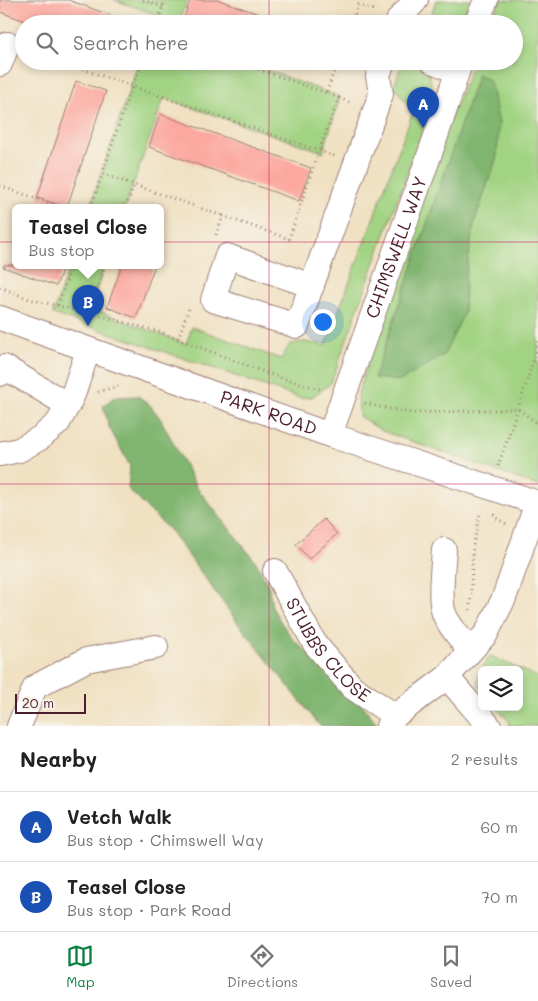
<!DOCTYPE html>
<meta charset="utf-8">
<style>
:root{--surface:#fff;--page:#f6f6f6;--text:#222;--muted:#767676;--line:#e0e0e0;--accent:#0b8043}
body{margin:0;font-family:Mali,sans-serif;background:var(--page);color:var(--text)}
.controls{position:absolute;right:15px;bottom:15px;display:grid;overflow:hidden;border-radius:8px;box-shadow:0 2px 8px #0003}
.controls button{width:45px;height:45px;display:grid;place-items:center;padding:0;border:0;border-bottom:1px solid var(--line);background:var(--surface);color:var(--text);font:25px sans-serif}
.scale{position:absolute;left:15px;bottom:12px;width:71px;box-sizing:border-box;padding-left:5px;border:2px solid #4a1f2b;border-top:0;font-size:14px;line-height:18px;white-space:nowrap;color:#4a1f2b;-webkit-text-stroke:4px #f7f3e8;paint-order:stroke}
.you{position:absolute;left:322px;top:321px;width:18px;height:18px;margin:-12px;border:4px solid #fff;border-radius:50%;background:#1a73e8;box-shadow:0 0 0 8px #1a73e833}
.badge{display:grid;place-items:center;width:32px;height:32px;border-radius:50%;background:var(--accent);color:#fff;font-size:16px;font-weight:700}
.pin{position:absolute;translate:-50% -41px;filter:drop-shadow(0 1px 2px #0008)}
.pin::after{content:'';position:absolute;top:26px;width:18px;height:15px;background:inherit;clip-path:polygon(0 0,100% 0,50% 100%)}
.popup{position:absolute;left:12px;top:204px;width:152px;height:65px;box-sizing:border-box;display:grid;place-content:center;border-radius:8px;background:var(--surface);filter:drop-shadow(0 1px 4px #0005);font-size:16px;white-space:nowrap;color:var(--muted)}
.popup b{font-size:19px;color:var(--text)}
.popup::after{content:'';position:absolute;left:50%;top:100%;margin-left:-10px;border:10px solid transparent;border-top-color:var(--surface)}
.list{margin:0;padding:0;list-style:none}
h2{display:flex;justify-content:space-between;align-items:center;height:65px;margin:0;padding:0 20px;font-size:21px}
h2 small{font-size:16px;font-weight:400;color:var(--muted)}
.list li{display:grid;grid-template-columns:32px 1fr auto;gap:15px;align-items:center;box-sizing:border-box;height:70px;padding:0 20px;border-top:1px solid var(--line)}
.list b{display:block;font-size:19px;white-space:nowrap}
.list p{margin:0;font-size:16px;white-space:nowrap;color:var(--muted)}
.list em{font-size:16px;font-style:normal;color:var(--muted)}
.icon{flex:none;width:28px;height:28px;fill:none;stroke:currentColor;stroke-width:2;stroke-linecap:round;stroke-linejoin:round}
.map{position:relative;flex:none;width:538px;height:726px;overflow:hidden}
.search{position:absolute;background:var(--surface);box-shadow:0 2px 8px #0003;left:15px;right:15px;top:15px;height:55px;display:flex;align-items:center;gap:12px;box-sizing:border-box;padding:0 18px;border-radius:28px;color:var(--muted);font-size:19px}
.sheet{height:205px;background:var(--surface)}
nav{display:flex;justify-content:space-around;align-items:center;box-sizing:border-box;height:70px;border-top:1px solid var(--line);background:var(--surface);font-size:14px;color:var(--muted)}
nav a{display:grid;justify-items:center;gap:2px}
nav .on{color:var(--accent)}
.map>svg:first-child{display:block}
.green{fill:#a1d382;stroke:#767956}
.forest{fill:#80b570;stroke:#656a4e}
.building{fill:#fca79f}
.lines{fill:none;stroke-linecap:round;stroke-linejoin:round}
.minor-casing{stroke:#9d8077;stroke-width:26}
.path{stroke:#9d8077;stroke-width:3;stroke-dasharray:1 4;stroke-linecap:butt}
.minor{stroke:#fff;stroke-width:24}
.grid{fill:none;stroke:#c2185b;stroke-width:1;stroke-opacity:0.55}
.labels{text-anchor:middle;stroke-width:5;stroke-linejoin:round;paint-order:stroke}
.street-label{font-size:18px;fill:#4a1f2b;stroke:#f7f3e8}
</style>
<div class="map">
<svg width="538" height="726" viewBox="0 0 538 726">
<rect width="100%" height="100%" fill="#f7f3e8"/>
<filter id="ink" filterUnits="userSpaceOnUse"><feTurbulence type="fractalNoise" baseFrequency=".02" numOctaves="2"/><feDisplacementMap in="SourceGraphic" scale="10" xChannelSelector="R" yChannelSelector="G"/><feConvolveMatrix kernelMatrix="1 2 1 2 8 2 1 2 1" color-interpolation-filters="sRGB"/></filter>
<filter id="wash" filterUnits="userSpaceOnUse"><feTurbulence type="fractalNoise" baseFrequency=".0096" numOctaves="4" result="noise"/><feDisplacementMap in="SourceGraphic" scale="20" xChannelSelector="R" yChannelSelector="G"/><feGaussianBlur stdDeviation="1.12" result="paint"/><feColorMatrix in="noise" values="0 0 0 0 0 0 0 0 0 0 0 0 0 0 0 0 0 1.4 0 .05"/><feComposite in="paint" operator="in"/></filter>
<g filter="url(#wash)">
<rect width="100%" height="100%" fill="#f0e1c3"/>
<path class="green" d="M 114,0 L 187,0 L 178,24 L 152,24 L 155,14 Z
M 436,0 L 470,0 L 460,24 L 417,24 L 420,16 L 431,16 Z
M 500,0 L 538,0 L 538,486 L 382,431 L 359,416 L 358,393 L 439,146 L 474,61 L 514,61 L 514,24 L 490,24 Z
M 139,61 L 243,61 L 340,97 L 323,152 L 164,98 L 125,207 L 90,207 Z
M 403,61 L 412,61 L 427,68 L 435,96 L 331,383 L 312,397 L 300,398 L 53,314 L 70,265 L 105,265 L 90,308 L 186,344 L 192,327 L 281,359 L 290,344 L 304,342 L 326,345 L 413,112 L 394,86 Z
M 490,656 L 538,677 L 538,726 L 510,726 L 509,721 L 496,707 L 519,707 L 519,670 L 482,670 L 482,692 C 472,680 483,667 490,656 Z"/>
<path class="forest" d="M 478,74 L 490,81 L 499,123 L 497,156 L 474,224 L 465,280 L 464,313 L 444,355 L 400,381 L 374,378 Z
M 138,396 L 149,404 L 160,418 L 197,488 L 256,562 L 269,587 L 272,607 L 282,624 L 293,639 L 359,701 L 376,722 L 376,726 L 320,726 L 238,623 L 172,533 L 128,489 L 130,466 L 109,427 L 103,406 L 114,397 Z"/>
<g id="blocks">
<path class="building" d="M 0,0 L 68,0 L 127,21 L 127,24 L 34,24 L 0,12 Z
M 190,0 L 219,0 L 279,21 L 278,24 L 182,24 Z
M 76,81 L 106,91 L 67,207 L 66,207 L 37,198 Z
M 160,114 L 311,168 L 299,201 L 149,147 Z
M 4,265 L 64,265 L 56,286 L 3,267 Z
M 122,265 L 155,265 L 136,318 L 107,307 Z
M 324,519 L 337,534 L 309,559 L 296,544 Z"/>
</g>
</g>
<g filter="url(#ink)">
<use href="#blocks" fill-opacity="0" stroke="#9d8077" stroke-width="1"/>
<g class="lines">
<defs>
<g id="minor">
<path d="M 397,24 L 399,19 L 416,0"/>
<path d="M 476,24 L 486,0"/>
<path d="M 432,61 L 457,71"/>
<path d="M 0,64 L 8,44"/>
<path d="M 312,286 L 227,256 L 213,300 L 297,326 L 381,94 L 378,76 L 383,61"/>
<path id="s1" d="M 0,318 L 330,435 L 538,503"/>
<path d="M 0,374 L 4,367 L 68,405"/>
<path id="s2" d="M 330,435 L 435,139 L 461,61"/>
<path d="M 0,454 L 19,450 L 40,438 L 58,423 L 68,405 L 74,392 L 88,350"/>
<path d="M 444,550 C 443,567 438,601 445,616 C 451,629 462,640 470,651"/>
<path id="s3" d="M 275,571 L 315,644 L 352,687 L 395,716"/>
<path d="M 447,677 L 489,726"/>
<path d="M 19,726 L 35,687 L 86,660 L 156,647"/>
<path d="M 388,726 L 395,716 L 447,677 L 486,634 L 504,598 L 537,503"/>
</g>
</defs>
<use href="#minor" class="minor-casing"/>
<path class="path" d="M 143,0 L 163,7
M 157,24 L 165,0
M 351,24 L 358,5 L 377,11
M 59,61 L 334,156
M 235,61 L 326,93
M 339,98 L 352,103
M 103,174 L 128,183
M 126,182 L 223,216
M 0,186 L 61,207
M 91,207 L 130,92 L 143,61
M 126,207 L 134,185
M 216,235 L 223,216 L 289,239 L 319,150 L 339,98 L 326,93 L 338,61
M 0,287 L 29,299 L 109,318 L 160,332 L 272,375 L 323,390
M 58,305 L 72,265
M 88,313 L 105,265
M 178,338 L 190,306
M 98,392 L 118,386
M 365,403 L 380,407 L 413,413 L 518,409 L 538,424
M 498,466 L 518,409 L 537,349 L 538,340
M 494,514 L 495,517 L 506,524
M 470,610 L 473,546 L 480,514"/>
<use href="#minor" class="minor"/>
</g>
</g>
<path class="grid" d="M 269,0 L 269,24M 269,61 L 269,726M 0,242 L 538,242M 0,484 L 538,484"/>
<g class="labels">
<g class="street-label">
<text dy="6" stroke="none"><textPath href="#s2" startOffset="199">CHIMSWELL WAY</textPath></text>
<text dy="6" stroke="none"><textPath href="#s1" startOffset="285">PARK ROAD</textPath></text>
<text dy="6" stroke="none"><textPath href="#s3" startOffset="96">STUBBS CLOSE</textPath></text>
</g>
</g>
</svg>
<div class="controls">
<button><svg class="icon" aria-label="layers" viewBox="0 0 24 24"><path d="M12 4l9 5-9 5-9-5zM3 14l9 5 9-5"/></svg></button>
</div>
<div class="scale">20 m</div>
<div class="you"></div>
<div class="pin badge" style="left:423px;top:128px;background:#1a4fb4">A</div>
<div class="pin badge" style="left:88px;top:326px;background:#1a4fb4">B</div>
<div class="popup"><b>Teasel Close</b>Bus stop</div>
<div class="search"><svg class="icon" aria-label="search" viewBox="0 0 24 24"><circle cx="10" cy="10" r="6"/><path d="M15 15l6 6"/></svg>Search here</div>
</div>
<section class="sheet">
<h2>Nearby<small>2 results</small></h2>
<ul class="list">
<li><span class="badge" style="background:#1a4fb4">A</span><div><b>Vetch Walk</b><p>Bus stop · Chimswell Way</p></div><em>60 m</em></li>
<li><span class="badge" style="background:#1a4fb4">B</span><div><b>Teasel Close</b><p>Bus stop · Park Road</p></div><em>70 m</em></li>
</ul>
</section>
<nav>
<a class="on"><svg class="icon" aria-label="map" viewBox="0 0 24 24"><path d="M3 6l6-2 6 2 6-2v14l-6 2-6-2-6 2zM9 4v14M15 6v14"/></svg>Map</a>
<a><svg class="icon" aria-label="directions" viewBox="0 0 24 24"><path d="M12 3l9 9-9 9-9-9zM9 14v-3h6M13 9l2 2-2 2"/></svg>Directions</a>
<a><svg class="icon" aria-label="saved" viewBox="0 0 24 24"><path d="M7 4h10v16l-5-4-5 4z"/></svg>Saved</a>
</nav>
